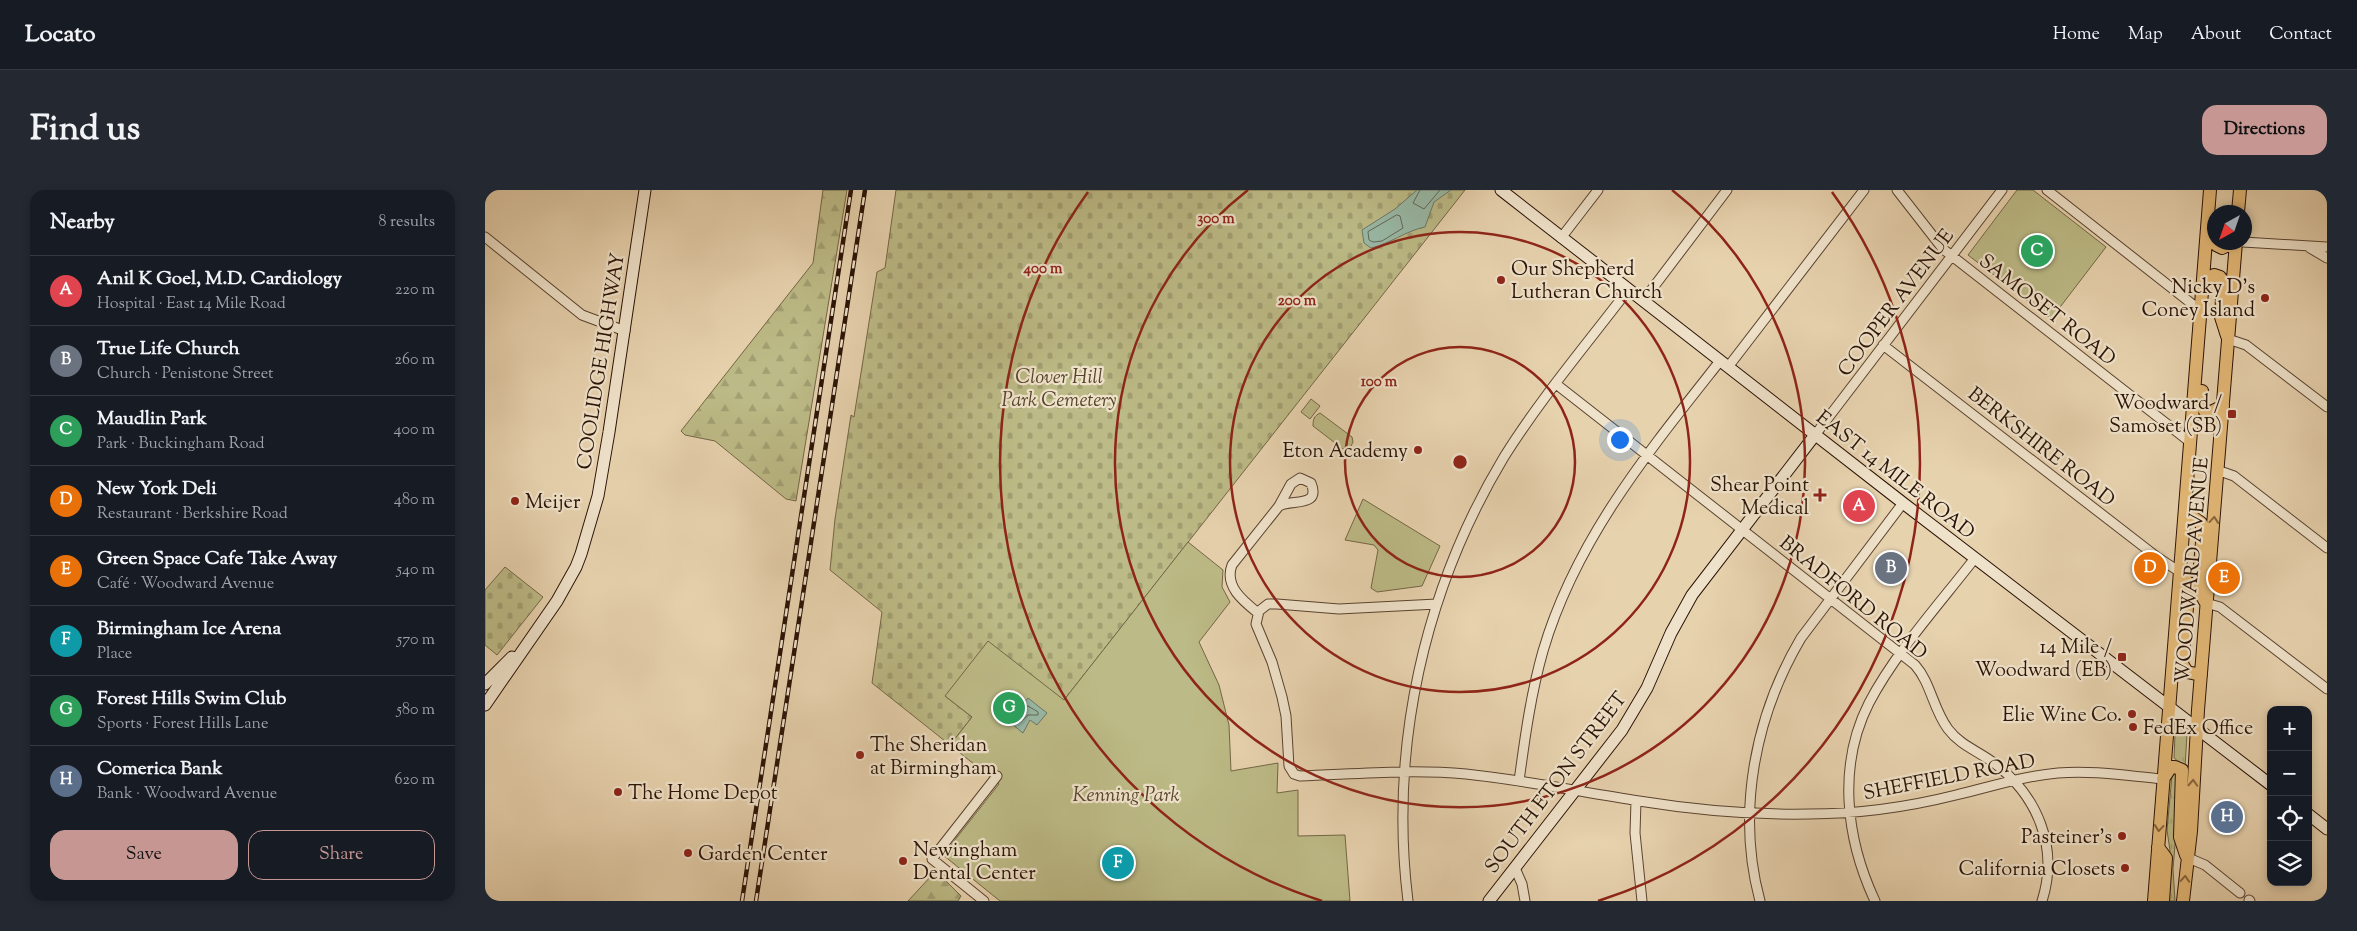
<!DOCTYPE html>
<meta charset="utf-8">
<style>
:root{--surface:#171b24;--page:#242831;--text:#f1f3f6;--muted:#9ea1a6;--line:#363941;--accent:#c59692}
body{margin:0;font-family:"Sorts Mill Goudy",serif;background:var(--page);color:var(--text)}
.controls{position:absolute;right:15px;bottom:15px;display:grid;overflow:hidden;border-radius:10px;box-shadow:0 2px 8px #0003}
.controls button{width:45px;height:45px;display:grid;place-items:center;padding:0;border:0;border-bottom:1px solid var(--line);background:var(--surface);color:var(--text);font:25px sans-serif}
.compass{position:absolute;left:1722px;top:15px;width:45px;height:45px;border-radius:50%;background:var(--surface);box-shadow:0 2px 8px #0003;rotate:220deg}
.you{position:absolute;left:1134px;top:249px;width:18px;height:18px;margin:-12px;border:4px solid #fff;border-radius:50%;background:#1a73e8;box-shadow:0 0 0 8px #1a73e833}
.badge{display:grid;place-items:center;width:32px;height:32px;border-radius:50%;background:var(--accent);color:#fff;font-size:16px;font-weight:700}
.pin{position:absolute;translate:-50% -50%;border:2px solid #fff;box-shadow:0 1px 5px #0006}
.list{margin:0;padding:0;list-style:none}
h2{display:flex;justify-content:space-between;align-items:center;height:65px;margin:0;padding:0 20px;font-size:21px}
h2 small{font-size:16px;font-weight:400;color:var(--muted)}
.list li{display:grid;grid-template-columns:32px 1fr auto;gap:15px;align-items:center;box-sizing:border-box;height:70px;padding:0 20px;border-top:1px solid var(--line)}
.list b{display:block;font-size:19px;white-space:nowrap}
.list p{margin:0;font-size:16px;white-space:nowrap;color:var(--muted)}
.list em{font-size:16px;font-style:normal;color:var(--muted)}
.actions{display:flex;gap:10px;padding:15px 20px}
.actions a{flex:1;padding:11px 0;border:1px solid var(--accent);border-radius:15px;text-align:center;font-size:18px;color:var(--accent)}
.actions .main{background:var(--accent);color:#111}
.icon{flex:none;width:28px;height:28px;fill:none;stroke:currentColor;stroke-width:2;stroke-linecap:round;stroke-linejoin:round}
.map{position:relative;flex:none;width:1842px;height:711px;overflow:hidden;border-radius:15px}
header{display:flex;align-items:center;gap:30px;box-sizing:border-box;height:70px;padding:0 25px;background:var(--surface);border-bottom:1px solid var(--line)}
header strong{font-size:24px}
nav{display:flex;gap:28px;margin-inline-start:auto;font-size:18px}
.intro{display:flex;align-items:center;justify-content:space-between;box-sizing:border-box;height:120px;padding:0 30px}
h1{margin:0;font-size:35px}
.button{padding:12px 22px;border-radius:15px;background:var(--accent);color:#111;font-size:18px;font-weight:700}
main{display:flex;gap:30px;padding:0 30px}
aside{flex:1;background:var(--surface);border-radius:15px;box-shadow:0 2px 8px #0003}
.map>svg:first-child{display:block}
.grass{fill:url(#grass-tufts);stroke:#746646}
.forest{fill:url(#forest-firs);stroke:#746646}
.cemetery{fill:url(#cemetery-stones);stroke:#746646}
.green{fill:#bcba86;stroke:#746646}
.water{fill:#98b8a5;stroke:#6c7665}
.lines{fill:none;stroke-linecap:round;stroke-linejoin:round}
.shore{stroke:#626656;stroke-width:1}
.street-casing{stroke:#5a4330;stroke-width:11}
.secondary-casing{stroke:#2b1306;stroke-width:13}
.primary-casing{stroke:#2b1306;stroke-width:14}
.street{stroke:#efe2ca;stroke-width:9}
.secondary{stroke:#efe2ca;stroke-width:11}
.primary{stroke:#e4b977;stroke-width:12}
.rail-casing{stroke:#2b1306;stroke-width:4.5}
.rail{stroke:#efe2ca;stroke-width:2.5;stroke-dasharray:8;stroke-linecap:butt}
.oneway{stroke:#88663e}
.ring{fill:none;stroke:#8f2418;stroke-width:2.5}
.poi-dot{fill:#8f2418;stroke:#efe2ca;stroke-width:2}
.labels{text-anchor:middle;stroke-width:4.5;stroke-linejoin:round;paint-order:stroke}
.poi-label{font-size:20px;fill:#2b1306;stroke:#efe2ca;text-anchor:end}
.street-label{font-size:20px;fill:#2b1306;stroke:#efe2ca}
.park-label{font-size:20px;font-style:italic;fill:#56452c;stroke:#efe2ca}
.centre{fill:#8f2418;stroke:#efe2ca;stroke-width:2.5}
.ring-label{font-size:15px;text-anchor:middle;font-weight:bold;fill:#8f2418;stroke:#efe2ca;stroke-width:4.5;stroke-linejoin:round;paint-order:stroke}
</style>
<header>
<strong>Locato</strong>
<nav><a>Home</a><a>Map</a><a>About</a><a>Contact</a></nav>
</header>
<div class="intro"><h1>Find us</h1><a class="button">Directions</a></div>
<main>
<aside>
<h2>Nearby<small>8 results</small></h2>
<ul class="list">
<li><span class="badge" style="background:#e0444e">A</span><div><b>Anil K Goel, M.D. Cardiology</b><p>Hospital · East 14 Mile Road</p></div><em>220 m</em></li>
<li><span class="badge" style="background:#6b7280">B</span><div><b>True Life Church</b><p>Church · Penistone Street</p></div><em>260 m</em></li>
<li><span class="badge" style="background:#2e9e5b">C</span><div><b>Maudlin Park</b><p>Park · Buckingham Road</p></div><em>400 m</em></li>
<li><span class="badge" style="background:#e8710a">D</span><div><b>New York Deli</b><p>Restaurant · Berkshire Road</p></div><em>480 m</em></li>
<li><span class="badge" style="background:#e8710a">E</span><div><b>Green Space Cafe Take Away</b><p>Café · Woodward Avenue</p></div><em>540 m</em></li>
<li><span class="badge" style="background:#0f9aa8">F</span><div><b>Birmingham Ice Arena</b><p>Place</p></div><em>570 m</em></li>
<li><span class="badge" style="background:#2e9e5b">G</span><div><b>Forest Hills Swim Club</b><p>Sports · Forest Hills Lane</p></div><em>580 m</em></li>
<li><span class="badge" style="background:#5c6f8a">H</span><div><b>Comerica Bank</b><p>Bank · Woodward Avenue</p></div><em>620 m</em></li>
</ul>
<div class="actions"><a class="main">Save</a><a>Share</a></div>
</aside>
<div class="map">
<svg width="1842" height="711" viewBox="0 0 1842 711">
<defs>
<pattern id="grass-tufts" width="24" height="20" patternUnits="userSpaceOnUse" patternTransform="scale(1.25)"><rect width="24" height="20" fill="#bcba86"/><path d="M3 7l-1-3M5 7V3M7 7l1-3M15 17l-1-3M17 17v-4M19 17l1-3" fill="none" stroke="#a29f72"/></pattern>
<pattern id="forest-firs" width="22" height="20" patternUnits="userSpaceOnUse" patternTransform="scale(1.25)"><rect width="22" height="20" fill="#bcba86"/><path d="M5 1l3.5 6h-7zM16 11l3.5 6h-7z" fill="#a29f72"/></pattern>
<pattern id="cemetery-stones" width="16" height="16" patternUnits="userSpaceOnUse" patternTransform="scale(1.25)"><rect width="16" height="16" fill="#bcba86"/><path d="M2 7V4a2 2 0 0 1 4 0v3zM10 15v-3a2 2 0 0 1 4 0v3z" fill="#a29f72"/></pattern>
</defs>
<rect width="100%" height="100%" fill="#e7d2ae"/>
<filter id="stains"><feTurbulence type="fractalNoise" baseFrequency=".004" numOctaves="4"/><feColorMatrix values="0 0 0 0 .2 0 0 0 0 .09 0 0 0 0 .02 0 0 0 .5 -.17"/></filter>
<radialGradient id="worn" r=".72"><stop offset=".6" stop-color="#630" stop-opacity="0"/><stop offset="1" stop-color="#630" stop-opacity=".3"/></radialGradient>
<path class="grass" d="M 1693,541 L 1698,541 L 1702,544 L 1700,577 L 1689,568 L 1690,545 Z
M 1692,582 L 1695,595 L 1688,679 L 1690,711 L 1681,711 L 1685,661 L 1682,640 L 1687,585 Z"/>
<path class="forest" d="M 338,0 L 362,0 L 311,311 L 301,309 L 230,251 L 200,245 L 196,241 L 328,73 Z
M 448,684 L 459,689 L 476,706 L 473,711 L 423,711 Z"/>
<path class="cemetery" d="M 411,0 L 980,0 L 579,510 L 460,506 L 487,527 L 465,555 L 387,493 L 397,422 L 345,380 L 350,329 L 366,225 L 369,227 L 392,82 L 400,78 Z
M 20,377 L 58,407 L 12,465 L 0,455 L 0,400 Z"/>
<path class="green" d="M 1532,0 L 1548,0 L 1621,57 L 1566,129 L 1483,65 Z
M 826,209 L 835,216 L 825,229 L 816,222 Z
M 835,223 L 867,247 L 868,252 L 864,260 L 858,259 L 828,236 C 828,229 829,226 835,223 Z
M 878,309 L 955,356 L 937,396 L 892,402 L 886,398 L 893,360 L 889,355 L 860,350 Z
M 703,352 L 738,380 L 737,397 L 745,412 L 714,452 L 734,495 L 744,535 L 746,581 L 793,573 L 792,603 L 813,600 L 813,646 L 860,645 L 865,711 L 515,711 L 458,665 L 514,594 L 465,555 L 487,527 L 460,506 L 503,451 L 579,510 Z"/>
<path class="water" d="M 932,0 L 966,0 L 949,12 L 940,37 C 920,41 905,54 886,58 L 879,53 L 877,40 L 910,19 Z
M 543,508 L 562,523 L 552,535 L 545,530 L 538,543 L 522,530 L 527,524 L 529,525 Z"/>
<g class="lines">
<path class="shore" d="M 935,0 L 928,13 L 939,19 L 955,0
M 912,25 L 915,26 L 918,38 L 897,51 L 888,52 L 884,50 L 883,42 Z
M 543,516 L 553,522 L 553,525 L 543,525 L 534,533 L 532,529 Z"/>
<defs>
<path id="street" d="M 1412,0 L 1458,59 L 1705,252
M 1562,0 L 1716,121
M 0,47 L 97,125 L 140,141
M 1076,48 L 1113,0
M 1758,52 L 1842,57
M 1825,58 L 1842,68
M 1158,111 L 1242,0
M 1743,149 L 1761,155 L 1842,217
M 1398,155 L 1672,367 L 1695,382
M 1243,177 L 1379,0
M 1071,194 L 1430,475 C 1446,493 1448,519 1463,539 C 1475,555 1493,561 1509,573 C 1553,606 1574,658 1557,711
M 1330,245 L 1517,0
M 1732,280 L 1749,286 L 1842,358
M 1721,413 L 1735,417 L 1842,499
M 952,414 L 854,419 L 792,414 L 783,414 L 774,421 L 771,434 L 787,472 L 797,507 L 801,526 L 804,576 L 809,584 L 815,586 C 871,584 925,579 981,584 C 1039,590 1096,602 1154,611 C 1210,620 1267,625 1324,624 C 1373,624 1423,617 1471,605 C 1505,597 1538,586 1573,583 C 1608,580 1643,586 1678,589
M 773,423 C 758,411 739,396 747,375 L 794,316 C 807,309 836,318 826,293 L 815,288 L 806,294 L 794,316
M 1034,591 C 1040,547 1046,503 1058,461 C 1091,349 1164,261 1235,171
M 1151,611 L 1150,643 L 1157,711
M 1701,667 L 1720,675 L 1755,703
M 1030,678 L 1037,694 L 1040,711
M 1764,710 L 1765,711
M 499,711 L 447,669 L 512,586
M 923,711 C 904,557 939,400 1019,267 C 1056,208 1101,155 1143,100
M 1275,711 C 1251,622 1270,526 1316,448 L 1418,313
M 1390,711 C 1361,649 1352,576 1384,513 C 1410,463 1456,412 1490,368"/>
<path id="secondary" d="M 1016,0 L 1418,313 L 1786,595
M 0,494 L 27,467
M 0,515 L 72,411 L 91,377 L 96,364 L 113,306 L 124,242 L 160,0
M 1823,624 L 1842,639
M 1004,711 L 1137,540 L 1162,498 L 1186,443 L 1207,405 L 1330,245"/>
<path id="primary" d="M 1753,22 L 1755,0
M 1730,48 L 1731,55 L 1737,58 L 1750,52
M 1718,91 L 1729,85 L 1735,87 L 1738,91 L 1736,127 L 1742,146
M 1717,201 L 1716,213 L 1720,221 L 1726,222 L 1738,216
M 1699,332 L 1706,326 L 1716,333 L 1718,340 L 1713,399 L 1721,413
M 1695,382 L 1704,395 L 1697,474 L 1702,482 L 1716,485
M 1678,589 L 1686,577 L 1690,577 L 1697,580 L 1695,647 L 1701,665
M 1673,657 L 1681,668 L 1678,711
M 1669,711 L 1725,0
M 1698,711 L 1706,641 L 1713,520 L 1751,52"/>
</defs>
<use href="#street" class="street-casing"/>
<use href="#secondary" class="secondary-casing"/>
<use href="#primary" class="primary-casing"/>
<use href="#street" class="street"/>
<use href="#secondary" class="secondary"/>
<use href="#primary" class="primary"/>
<defs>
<path id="rail" d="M 257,711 L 366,0
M 271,711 L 380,0"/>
</defs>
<use href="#rail" class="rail-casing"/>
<use href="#rail" class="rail"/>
</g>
<defs><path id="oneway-chevron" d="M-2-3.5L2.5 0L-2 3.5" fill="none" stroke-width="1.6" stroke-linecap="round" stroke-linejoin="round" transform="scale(1.25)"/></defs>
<g class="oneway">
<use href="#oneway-chevron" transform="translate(1729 330) rotate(-85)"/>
<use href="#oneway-chevron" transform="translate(1708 593) rotate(-87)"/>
<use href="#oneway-chevron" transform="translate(1674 638) rotate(95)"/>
<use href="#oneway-chevron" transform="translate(1700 689) rotate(-86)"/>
</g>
<g class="ring">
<circle cx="975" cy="272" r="115"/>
<circle cx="975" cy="272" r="230"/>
<path d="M1187 0A345 345 0 1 1 763 0"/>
<path d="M837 711A460 460 0 0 1 603 2M1347 2A460 460 0 0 1 1113 711"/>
</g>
<g class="poi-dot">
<circle cx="1016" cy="90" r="5"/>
<circle cx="1780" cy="108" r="5"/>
<rect x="1742" y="219" width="10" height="10" rx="2.5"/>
<circle cx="933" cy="260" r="5"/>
<path d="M1332.5 297.5h5v5h5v5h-5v5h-5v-5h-5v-5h5z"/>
<circle cx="30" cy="311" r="5"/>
<rect x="1632" y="462" width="10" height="10" rx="2.5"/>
<circle cx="1647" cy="524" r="5"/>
<circle cx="1648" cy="537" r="5"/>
<circle cx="375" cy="565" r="5"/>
<circle cx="133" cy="602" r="5"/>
<circle cx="1637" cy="646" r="5"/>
<circle cx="203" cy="663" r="5"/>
<circle cx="418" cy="671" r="5"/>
<circle cx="1640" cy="678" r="5"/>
</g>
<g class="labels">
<g class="poi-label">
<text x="1026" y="85" text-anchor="start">Our Shepherd<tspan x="1026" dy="23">Lutheran Church</tspan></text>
<text x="1770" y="103">Nicky D's<tspan x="1770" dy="23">Coney Island</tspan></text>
<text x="1737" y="219">Woodward /<tspan x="1737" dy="23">Samoset (SB)</tspan></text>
<text x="923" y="267">Eton Academy</text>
<text x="1324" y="301">Shear Point<tspan x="1324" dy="23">Medical</tspan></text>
<text x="40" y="318" text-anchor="start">Meijer</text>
<text x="1627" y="463">14 Mile /<tspan x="1627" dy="23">Woodward (EB)</tspan></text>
<text x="1637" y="531">Elie Wine Co.</text>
<text x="1658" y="544" text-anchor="start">FedEx Office</text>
<text x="385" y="561" text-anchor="start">The Sheridan<tspan x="385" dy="23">at Birmingham</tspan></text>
<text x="143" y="609" text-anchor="start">The Home Depot</text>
<text x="1627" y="653">Pasteiner's</text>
<text x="428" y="666" text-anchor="start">Newingham<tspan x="428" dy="23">Dental Center</tspan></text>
<text x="213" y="670" text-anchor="start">Garden Center</text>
<text x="1630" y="685">California Closets</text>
</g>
<g class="street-label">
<text transform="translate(1410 112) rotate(-53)" y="7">COOPER AVENUE</text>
<text transform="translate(1563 119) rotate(38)" y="7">SAMOSET ROAD</text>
<text transform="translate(115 171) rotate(-81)" y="7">COOLIDGE HIGHWAY</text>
<text transform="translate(1557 256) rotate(38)" y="7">BERKSHIRE ROAD</text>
<text transform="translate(1411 284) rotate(38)" y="7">EAST 14 MILE ROAD</text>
<text transform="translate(1706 380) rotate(-85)" y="7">WOODWARD AVENUE</text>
<text transform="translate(1369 407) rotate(39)" y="7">BRADFORD ROAD</text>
<text transform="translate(1464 586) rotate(-11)" y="7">SHEFFIELD ROAD</text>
<text transform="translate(1070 592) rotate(-53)" y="7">SOUTH ETON STREET</text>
</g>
<g class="park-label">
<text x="574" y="193">Clover Hill<tspan x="574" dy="23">Park Cemetery</tspan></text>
<text x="641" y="611">Kenning Park</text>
</g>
</g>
<circle cx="975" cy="272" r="8" class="centre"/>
<g class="ring-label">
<text x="731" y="33">300 m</text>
<text x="558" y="83">400 m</text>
<text x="812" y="115">200 m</text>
<text x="894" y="196">100 m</text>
</g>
<rect width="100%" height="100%" filter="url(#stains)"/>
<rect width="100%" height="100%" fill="url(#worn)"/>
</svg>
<div class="controls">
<button>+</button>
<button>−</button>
<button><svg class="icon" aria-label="locate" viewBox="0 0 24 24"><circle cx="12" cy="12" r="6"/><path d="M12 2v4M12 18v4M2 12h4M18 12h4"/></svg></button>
<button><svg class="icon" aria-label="layers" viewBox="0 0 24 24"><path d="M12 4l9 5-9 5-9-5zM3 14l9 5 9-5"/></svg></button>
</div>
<svg class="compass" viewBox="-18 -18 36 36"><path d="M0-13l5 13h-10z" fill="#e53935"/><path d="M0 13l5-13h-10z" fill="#9ea1a6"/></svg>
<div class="you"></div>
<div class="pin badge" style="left:1374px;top:316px;background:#e0444e">A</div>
<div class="pin badge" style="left:1406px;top:378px;background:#6b7280">B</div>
<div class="pin badge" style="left:1552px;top:61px;background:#2e9e5b">C</div>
<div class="pin badge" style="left:1665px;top:378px;background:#e8710a">D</div>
<div class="pin badge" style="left:1739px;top:388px;background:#e8710a">E</div>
<div class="pin badge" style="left:633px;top:673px;background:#0f9aa8">F</div>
<div class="pin badge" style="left:524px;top:518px;background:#2e9e5b">G</div>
<div class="pin badge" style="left:1742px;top:627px;background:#5c6f8a">H</div>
</div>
</main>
